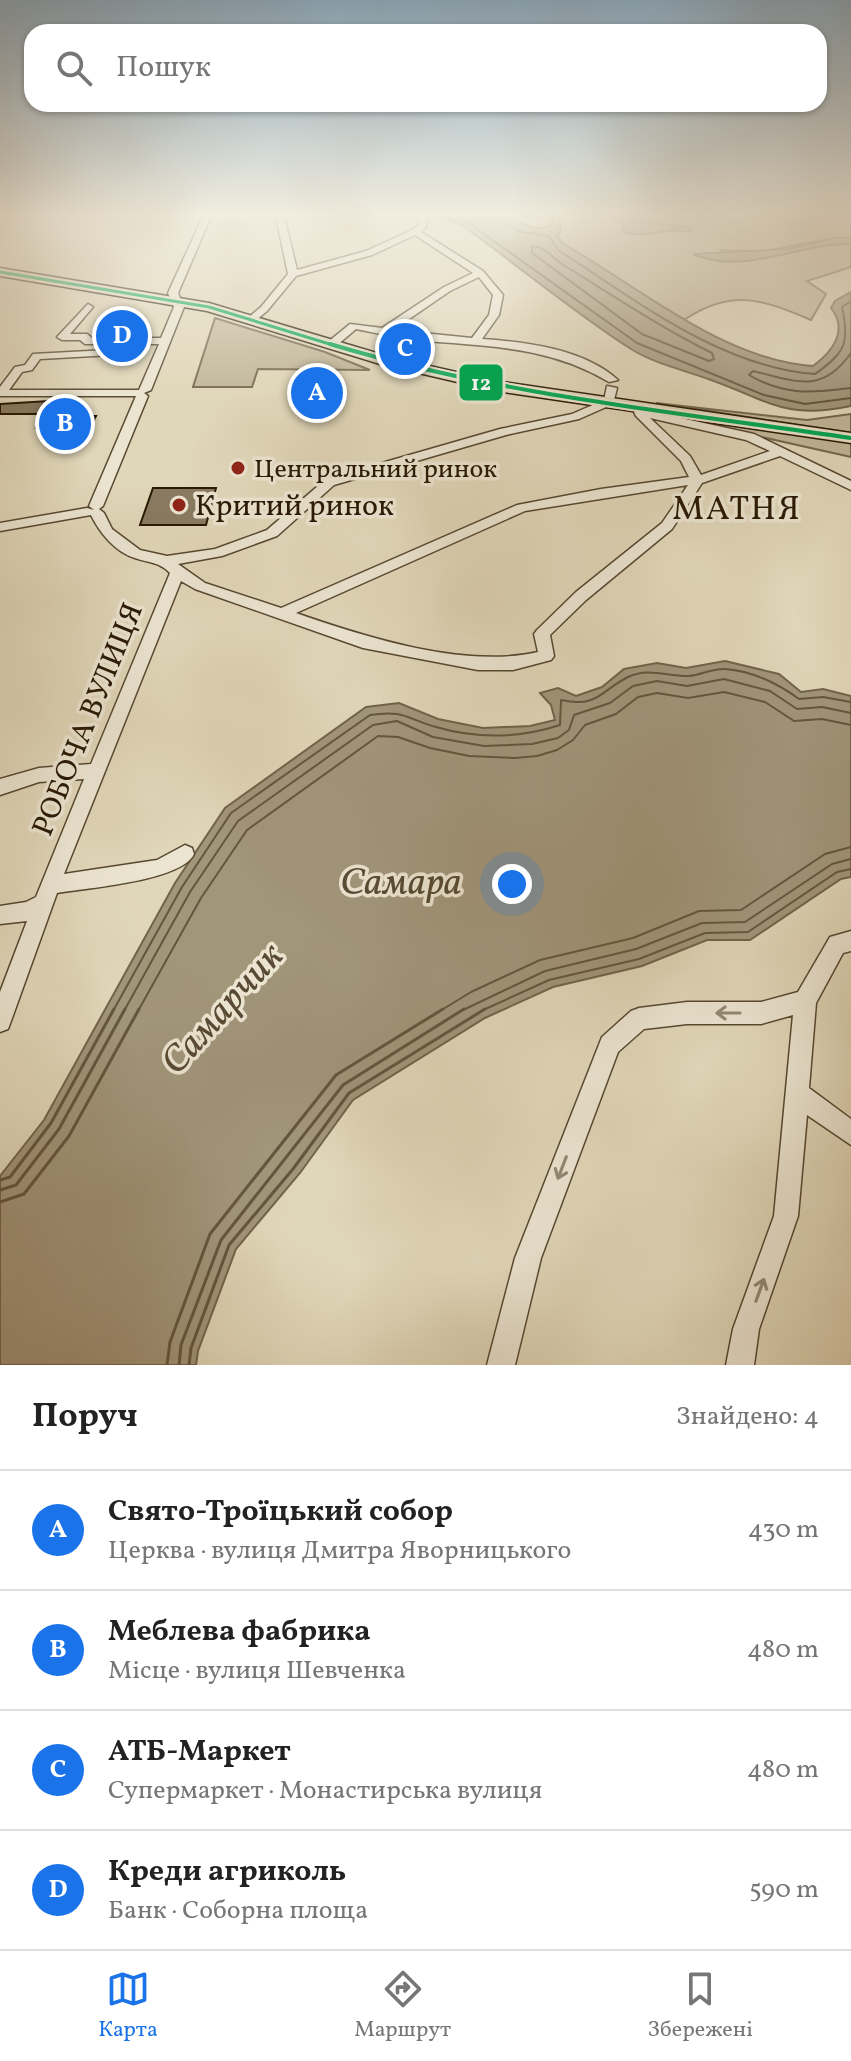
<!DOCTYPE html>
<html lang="uk">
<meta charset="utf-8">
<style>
:root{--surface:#fff;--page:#f6f6f6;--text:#222;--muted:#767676;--line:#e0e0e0;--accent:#1a73e8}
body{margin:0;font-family:Vollkorn,serif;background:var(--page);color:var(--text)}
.you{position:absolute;left:512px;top:884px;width:28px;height:28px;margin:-20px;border:6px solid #fff;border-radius:50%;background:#1a73e8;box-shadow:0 0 0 12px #1a73e833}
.badge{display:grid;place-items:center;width:52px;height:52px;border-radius:50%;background:var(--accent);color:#fff;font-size:26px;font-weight:700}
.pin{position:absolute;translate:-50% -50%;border:4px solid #fff;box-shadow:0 2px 8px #0006}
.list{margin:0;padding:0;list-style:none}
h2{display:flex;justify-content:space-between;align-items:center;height:104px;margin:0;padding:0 32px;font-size:34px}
h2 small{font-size:26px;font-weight:400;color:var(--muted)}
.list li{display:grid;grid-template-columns:52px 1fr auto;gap:24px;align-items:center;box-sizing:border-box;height:120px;padding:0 32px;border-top:2px solid var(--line)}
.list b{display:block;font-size:30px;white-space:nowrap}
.list p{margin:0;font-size:26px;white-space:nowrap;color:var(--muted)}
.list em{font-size:26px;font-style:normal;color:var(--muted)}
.icon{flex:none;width:44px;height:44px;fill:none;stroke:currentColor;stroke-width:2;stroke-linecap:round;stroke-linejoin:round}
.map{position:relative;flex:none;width:851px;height:1365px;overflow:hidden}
.search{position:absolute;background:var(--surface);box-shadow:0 2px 6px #0004;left:24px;right:24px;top:24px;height:88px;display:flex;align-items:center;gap:20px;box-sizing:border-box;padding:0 28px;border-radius:24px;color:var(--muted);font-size:30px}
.sheet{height:584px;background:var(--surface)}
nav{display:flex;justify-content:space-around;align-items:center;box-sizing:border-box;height:112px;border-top:2px solid var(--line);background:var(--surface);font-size:22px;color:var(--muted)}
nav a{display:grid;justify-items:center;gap:4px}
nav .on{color:var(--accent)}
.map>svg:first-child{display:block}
.green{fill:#c1b699;stroke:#74674e;stroke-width:2}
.water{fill:#a1957a;stroke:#71634a;stroke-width:2}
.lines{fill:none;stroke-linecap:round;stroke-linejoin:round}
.shore-far1{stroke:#64563e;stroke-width:2}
.shore{stroke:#64563e;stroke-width:3}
.building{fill:#887b61;stroke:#281803;stroke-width:2}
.minor-casing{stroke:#564830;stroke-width:3}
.highway-casing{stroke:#281803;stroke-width:3}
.minor{fill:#ebe4d1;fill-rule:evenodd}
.highway{fill:#e0d6b8;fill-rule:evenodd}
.bus-1-far1-casing{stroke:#ebe4d1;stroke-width:6}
.bus-1-casing{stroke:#ebe4d1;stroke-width:8}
.bus-1-far1{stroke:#00a651;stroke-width:3}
.bus-1{stroke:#00a651;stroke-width:4}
.oneway{stroke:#938874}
.poi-dot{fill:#8f2418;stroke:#ebe4d1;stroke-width:3}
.labels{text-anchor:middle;stroke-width:7;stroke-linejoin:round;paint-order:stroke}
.far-poi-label{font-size:26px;fill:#281803;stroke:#ebe4d1;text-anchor:start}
.poi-label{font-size:30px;fill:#281803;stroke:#ebe4d1;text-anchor:start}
.street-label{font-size:30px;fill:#281803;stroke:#ebe4d1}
.quarter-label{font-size:34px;letter-spacing:2px;fill:#281803;stroke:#ebe4d1}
.near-water-label{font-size:38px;font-style:italic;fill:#584a33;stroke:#ebe4d1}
.line-badge{stroke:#ebe4d1;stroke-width:3}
.badge-label{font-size:22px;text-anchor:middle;font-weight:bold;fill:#fff}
</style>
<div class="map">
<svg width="851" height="1365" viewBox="0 0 851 1365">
<rect width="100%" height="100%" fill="#e0d6b8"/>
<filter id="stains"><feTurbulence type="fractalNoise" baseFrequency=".0025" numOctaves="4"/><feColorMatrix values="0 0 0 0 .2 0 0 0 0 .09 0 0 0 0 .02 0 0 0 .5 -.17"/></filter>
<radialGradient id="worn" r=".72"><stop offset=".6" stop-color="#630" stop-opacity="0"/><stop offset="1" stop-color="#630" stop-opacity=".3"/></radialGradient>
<path class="green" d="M 561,212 L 609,215 L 624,224 L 625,233 C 648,237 666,228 687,232 L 691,229 L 639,222 L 632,218 L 635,215 L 626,212 L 725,212 L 736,223 L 754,216 L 751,212 L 851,212 L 851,238 L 834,238 L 760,252 L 721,250 L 730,262 L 831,244 L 851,244 L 851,267 L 807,281 L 826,294 L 811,320 C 762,299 731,288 684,320 L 562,243 L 557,235 L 560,233 L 558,215 Z
M 215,318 L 325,352 L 370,370 L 258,369 L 252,387 L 193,387 Z
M 656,403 L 807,420 L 851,414 L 851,433 Z
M 663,413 L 851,443 L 851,457 L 681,419 Z"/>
<path class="water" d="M 432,212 C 452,212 478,207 498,212 C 516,216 532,236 552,224 L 553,215 L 549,212 L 561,212 L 558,215 L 561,230 L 557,235 L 562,243 C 639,287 723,360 813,366 C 832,352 849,331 831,308 L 835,301 L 851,292 L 851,406 C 784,420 770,401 711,380 C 684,370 655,364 631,349 C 573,312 519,266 463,226 Z
M 593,212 L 626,212 L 636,215 L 632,219 L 639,222 L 690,227 L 691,230 C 684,232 678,228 671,229 C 655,233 640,238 623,231 L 625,225 L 615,217 Z
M 834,238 L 851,238 L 851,244 C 799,243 744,276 693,254 L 788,249 Z
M 725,661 L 779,674 L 801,692 L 823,689 L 851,696 L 851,877 L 841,879 L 750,940 L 707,940 L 642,966 L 553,987 L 485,1018 L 353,1100 L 300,1173 L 236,1249 L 198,1351 L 196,1365 L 0,1365 L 0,1176 L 44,1120 L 175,883 L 225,808 L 366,707 L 399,703 L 438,719 L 483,728 L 530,726 L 555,720 L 551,705 L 540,693 L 558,688 L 576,696 L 602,687 L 624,669 L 657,663 L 686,668 Z"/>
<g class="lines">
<path class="shore-far1" d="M 453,212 L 637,343 L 764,395 L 805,404 L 851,398
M 496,212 L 498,220 L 522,232 L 549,236 L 558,250 C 636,300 720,367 815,374 C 845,353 850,343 842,307 L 851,301
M 532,246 C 546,247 551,257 562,264 C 612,295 660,327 712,353 L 714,359 L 709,361 L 642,334 L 532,253 Z
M 851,353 C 821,395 796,381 753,371 L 749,375 C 785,396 811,393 851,388
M 113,1011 L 182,887 L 231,813 L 370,715 C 405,710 405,718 436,727 C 477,739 520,738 560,725 L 561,700 C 598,708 600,691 628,677 C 649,667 668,677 689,676 C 701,675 713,668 725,669 C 753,671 777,683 799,699 L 823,697 L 851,702
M 124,1011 L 190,892 L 238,821 L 373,725 L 397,721 L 433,737 L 484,746 L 532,744 L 558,738 L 569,730 L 574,715 L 610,703 L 633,686 L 657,681 L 687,686 L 724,679 L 770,691 L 797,709 L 822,707 L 851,713
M 138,1011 L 201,898 L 247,830 L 378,736 L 398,737 L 430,748 L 469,756 L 515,758 L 537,756 L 557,750 L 573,740 L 585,725 L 616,714 L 638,697 L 657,693 L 688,698 L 724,692 L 765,702 L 794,721 L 822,719 L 851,725
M 440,1011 L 471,992 L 540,960 L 633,938 L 699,911 L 741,910 L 825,854 L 851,847
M 461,1011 L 545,971 L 636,949 L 702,923 L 745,922 L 832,864 L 851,859
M 481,1011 L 549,980 L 639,959 L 705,933 L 748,932 L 837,872 L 851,869"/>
<path class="shore" d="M 0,1180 L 10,1177 L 51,1123 L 114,1009
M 0,1190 L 16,1185 L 59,1129 L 125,1009
M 0,1202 L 24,1194 L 69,1136 L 139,1009
M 167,1365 L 170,1342 L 210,1234 L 336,1075 L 443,1009
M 179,1365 L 181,1345 L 221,1240 L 343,1085 L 464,1009
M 189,1365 L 191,1348 L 229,1245 L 293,1169 L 349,1093 L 485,1009"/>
</g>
<path class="building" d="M 395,341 L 424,344 L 420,347 L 425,348 L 416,358 L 385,351 Z
M 326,385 L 332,387 L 331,398 L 327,401 L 305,400 L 307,387 Z
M 49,401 L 72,406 L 66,416 L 96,416 L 90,427 L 36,428 L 43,414 L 0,414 L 0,404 Z
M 153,488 L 216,488 L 206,525 L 140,525 Z"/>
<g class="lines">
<defs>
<path id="minor" d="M 205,212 L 213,212 L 178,293 L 184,307 L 151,390 L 144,393 L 148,396 L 103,506 L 99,509 L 104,513 L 112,529 L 140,550 L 167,556 L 215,549 L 267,530 L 326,479 L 500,429 L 572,414 L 604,400 L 607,386 L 617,388 L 613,404 L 579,419 L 506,435 L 334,485 L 277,536 L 222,556 L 178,564 L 205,583 L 281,608 L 517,505 L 601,489 L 689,477 L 681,461 L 636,416 L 634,412 L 640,404 L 644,403 L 650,406 L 649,411 L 754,434 L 851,481 L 851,490 L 780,456 L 702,483 L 672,529 L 586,600 L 550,635 L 554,656 L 551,660 L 513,670 L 478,670 L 363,648 L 195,589 L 181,581 L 64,874 L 157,860 L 185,845 L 192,848 L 194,854 C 182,881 86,888 57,893 L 11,1021 L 8,1029 L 0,1032 L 0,992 L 27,921 L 0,924 L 0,906 L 26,902 L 36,897 L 84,779 L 39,782 L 0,795 L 0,779 L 39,768 L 91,764 L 170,573 C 160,562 149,563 135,558 C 115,552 100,533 91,515 L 0,531 L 0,523 L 87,508 L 94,510 L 89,506 L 136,396 L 0,396 L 0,387 L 15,367 L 25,365 L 33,354 L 108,350 L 113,353 L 112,355 L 40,359 L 32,370 L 22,372 L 9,390 L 139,390 L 159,344 L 85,344 L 80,340 L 62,340 L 57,337 L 88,304 L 93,307 L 70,334 L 87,334 L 92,338 L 161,338 L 174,307 L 168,293 ZM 650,418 L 746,440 L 770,451 L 701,475 L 690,456 ZM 688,485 L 662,523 L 576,592 L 537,630 L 534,634 L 538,652 C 465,669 365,637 296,613 L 525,511 Z
M 275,212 L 283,212 L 297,270 L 366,251 L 412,230 L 418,226 L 419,219 L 412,212 L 420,212 L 427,218 L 426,227 L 421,232 L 483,271 L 503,295 L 499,315 L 482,339 C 527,342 584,349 618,380 L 609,382 C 547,345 487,347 417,340 C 397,338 377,333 356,329 L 336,346 L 328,346 L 328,342 L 350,324 L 382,328 L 444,287 L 473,273 L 415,235 L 372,255 L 296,276 L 267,311 L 255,321 L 249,321 L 249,317 L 261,307 L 288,274 ZM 479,277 L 493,295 L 489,315 L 472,338 L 393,330 L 450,291 Z
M 851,931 L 851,951 L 843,953 L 816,1003 L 809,1088 L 851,1119 L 851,1145 L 807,1115 L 798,1216 L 759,1329 L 754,1365 L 726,1365 L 733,1329 L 774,1216 L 793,1015 L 761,1024 L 687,1024 L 644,1029 L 618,1052 L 541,1258 L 515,1365 L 487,1365 L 515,1258 L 602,1037 L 631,1011 L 639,1008 L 687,1002 L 761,1002 L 798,992 L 830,937 Z"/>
<path id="highway" d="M 0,268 L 209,303 L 390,357 L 496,381 L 851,433 L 851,443 L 496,391 L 380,364 L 207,311 L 0,276 Z"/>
</defs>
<use href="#minor" class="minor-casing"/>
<use href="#highway" class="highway-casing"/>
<use href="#minor" class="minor"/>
<use href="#highway" class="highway"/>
<defs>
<path id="bus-1-far1" d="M 0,272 L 209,307 L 336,346"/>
<path id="bus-1" d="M 330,344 C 499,395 676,412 851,438"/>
</defs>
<use href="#bus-1-far1" class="bus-1-far1-casing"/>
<use href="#bus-1" class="bus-1-casing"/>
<use href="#bus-1-far1" class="bus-1-far1"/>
<use href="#bus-1" class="bus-1"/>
</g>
<defs><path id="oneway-shaft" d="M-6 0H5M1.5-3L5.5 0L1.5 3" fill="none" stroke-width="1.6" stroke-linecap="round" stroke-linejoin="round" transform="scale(2)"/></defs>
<g class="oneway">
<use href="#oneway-shaft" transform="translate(728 1013) rotate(180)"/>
<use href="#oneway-shaft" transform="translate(562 1168) rotate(111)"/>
<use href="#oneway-shaft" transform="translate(760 1290) rotate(-70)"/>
</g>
<linearGradient id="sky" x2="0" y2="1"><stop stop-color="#8ba8bc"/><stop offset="0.53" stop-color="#f1eddf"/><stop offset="1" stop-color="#f1eddf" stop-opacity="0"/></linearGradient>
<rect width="851" height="403" fill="url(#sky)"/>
<g class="poi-dot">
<circle cx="238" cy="468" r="8"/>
<circle cx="179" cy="505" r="8"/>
</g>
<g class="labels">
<g class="far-poi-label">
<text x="254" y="477">Центральний ринок</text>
</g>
<g class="poi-label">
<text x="195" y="515">Критий ринок</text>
</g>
<g class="street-label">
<text transform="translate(87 719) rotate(-68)" y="10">РОБОЧА ВУЛИЦЯ</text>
</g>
<g class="quarter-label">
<text x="737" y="519">МАТНЯ</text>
</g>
<g class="near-water-label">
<text x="401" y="894">Самара</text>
<text transform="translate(221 1008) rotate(-48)" y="13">Самарчик</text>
</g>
</g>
<rect class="line-badge" x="458" y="363" width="46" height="39" rx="8" fill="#00a651"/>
<g class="badge-label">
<text x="481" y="390">12</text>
</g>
<rect width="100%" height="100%" filter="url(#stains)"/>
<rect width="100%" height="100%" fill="url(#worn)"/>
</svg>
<div class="you"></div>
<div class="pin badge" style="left:317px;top:393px">A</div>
<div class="pin badge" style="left:65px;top:424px">B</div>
<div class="pin badge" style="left:405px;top:349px">C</div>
<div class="pin badge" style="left:122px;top:336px">D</div>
<div class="search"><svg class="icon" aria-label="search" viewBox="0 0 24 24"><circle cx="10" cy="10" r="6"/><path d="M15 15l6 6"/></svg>Пошук</div>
</div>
<section class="sheet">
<h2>Поруч<small>Знайдено: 4</small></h2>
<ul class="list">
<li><span class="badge">A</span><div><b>Свято-Троїцький собор</b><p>Церква · вулиця Дмитра Яворницького</p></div><em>430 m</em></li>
<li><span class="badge">B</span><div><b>Меблева фабрика</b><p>Місце · вулиця Шевченка</p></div><em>480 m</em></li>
<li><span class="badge">C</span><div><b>АТБ-Маркет</b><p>Супермаркет · Монастирська вулиця</p></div><em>480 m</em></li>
<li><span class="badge">D</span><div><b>Креди агриколь</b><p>Банк · Соборна площа</p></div><em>590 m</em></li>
</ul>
</section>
<nav>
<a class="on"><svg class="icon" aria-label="map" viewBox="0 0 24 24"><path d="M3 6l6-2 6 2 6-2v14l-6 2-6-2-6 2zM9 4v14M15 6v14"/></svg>Карта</a>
<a><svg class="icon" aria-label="directions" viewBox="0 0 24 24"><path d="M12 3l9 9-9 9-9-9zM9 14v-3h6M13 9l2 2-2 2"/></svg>Маршрут</a>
<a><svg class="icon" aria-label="saved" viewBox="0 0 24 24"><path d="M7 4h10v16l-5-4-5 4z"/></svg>Збережені</a>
</nav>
